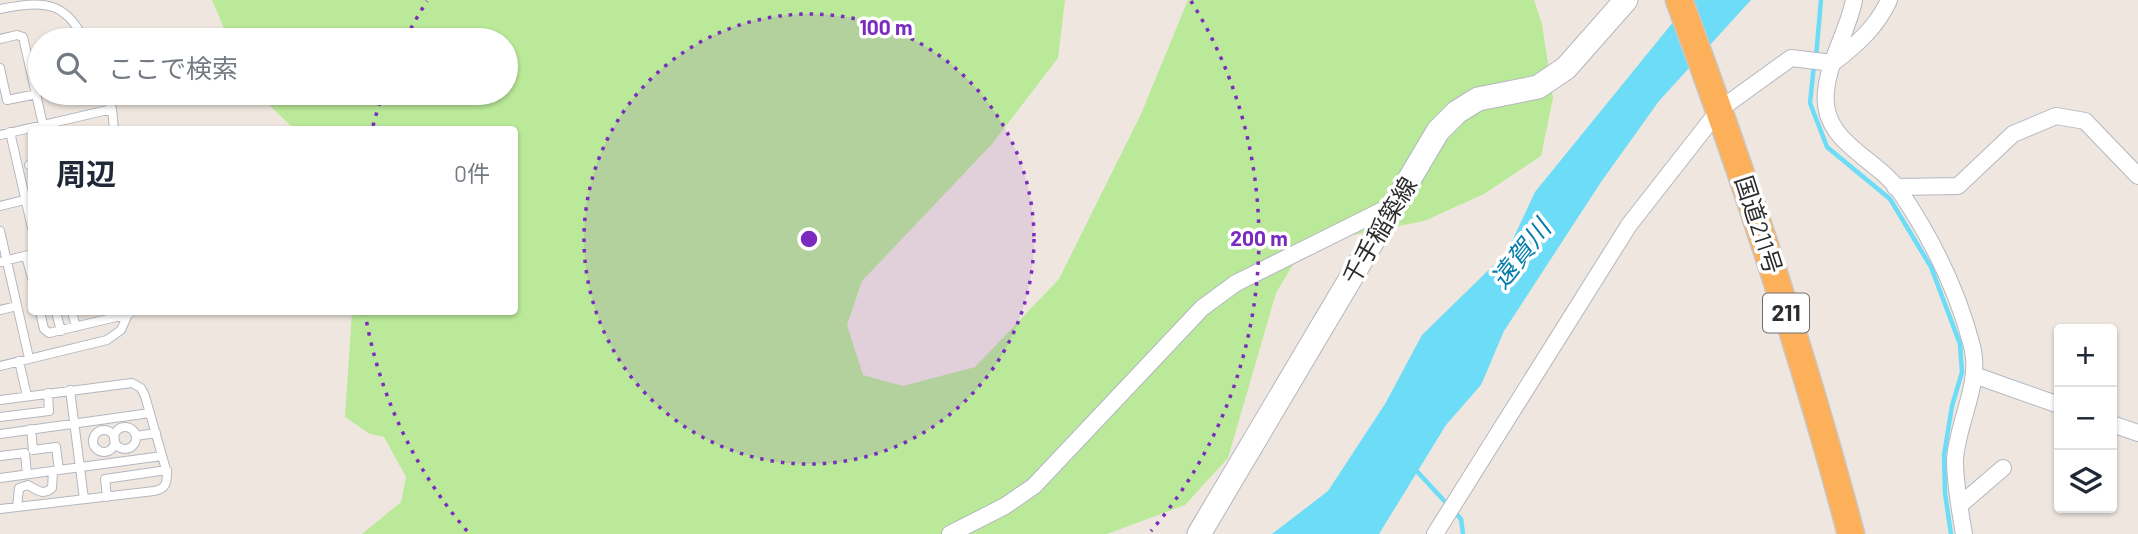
<!DOCTYPE html>
<html lang="ja">
<meta charset="utf-8">
<style>
:root{--surface:#fff;--page:#f6f6f7;--text:#1f2937;--muted:#747a83;--line:#e0e1e3}
body{margin:0;font-family:Barlow,"Noto Sans JP",sans-serif;background:var(--page);color:var(--text)}
.controls{position:absolute;right:21px;bottom:21px;display:grid;overflow:hidden;border-radius:7px;box-shadow:0 2px 5px #0004}
.controls button{width:63px;height:63px;display:grid;place-items:center;padding:0;border:0;border-bottom:2px solid var(--line);background:var(--surface);color:var(--text);font:35px sans-serif}
.list{margin:0;padding:0;list-style:none}
h2{display:flex;justify-content:space-between;align-items:center;height:91px;margin:0;padding:0 28px;font-size:30px}
h2 small{font-size:23px;font-weight:400;color:var(--muted)}
.icon{flex:none;width:38px;height:38px;fill:none;stroke:currentColor;stroke-width:2;stroke-linecap:round;stroke-linejoin:round}
.map{position:relative;flex:none;width:2138px;height:534px;overflow:hidden}
.search{position:absolute;background:var(--surface);box-shadow:0 2px 5px #0004;left:28px;top:28px;width:490px;height:77px;display:flex;align-items:center;gap:18px;box-sizing:border-box;padding:0 24px;border-radius:38px;color:var(--muted);font-size:26px}
.panel{position:absolute;background:var(--surface);box-shadow:0 2px 5px #0004;left:28px;top:126px;width:490px;height:189px;border-radius:7px}
.map>svg:first-child{display:block}
.green{fill:#bae999}
.water{fill:#6cdcf7}
.lines{fill:none;stroke-linecap:round;stroke-linejoin:round}
.stream{stroke:#6cdcf7;stroke-width:4.5}
.service-casing{stroke:#b3b7c1;stroke-width:10}
.minor-casing{stroke:#b3b7c1;stroke-width:18}
.secondary-casing{stroke:#b3b7c1;stroke-width:25}
.trunk-casing{stroke:#c8c8c8;stroke-width:29}
.service{stroke:#fff;stroke-width:8}
.minor{stroke:#fff;stroke-width:16}
.secondary{stroke:#fff;stroke-width:23}
.trunk{stroke:#fcb05a;stroke-width:26}
.ring{fill:none;stroke:#7b2cbf;stroke-width:3.5;stroke-dasharray:3.5 7}
.labels{text-anchor:middle;stroke-width:7;stroke-linejoin:round;paint-order:stroke}
.shield{fill:#fff;stroke:#6c6c6c;stroke-width:2}
.shield-label{font-size:23px;font-weight:bold;fill:#2d2d2d}
.street-label{font-size:24px;fill:#2d2d2d;stroke:#fff}
.water-label{font-size:26px;font-style:italic;fill:#047daa;stroke:#fff}
.centre{fill:#7b2cbf;stroke:#fff;stroke-width:3.5}
.ring-label{font-size:21px;text-anchor:middle;font-weight:bold;fill:#7b2cbf;stroke:#fff;stroke-width:7;stroke-linejoin:round;paint-order:stroke}
</style>
<div class="map">
<svg width="2138" height="534" viewBox="0 0 2138 534">
<rect width="100%" height="100%" fill="#efe7df"/>
<path class="green" d="M 212,0 L 1065,0 L 1058,58 L 992,144 L 862,281 L 847,325 L 863,375 L 903,386 L 975,367 L 1059,279 L 1141,114 L 1188,0 L 1534,0 L 1542,24 L 1553,98 L 1541,156 L 1484,194 L 1424,221 L 1342,237 L 1297,258 L 1276,293 L 1228,458 L 1185,505 L 1107,534 L 362,534 L 401,502 L 406,477 L 384,437 L 370,434 L 345,417 L 352,312 L 514,312 L 514,130 L 294,129 L 257,93 L 506,93 L 506,40 L 229,40 Z"/>
<path class="water" d="M 1691,0 L 1751,0 L 1659,101 L 1601,182 L 1504,331 L 1481,385 L 1446,425 L 1379,534 L 1272,534 L 1328,491 L 1385,404 L 1422,335 L 1507,252 L 1535,192 Z"/>
<g class="lines">
<path class="stream" d="M 1816,57 L 1821,0
M 1814,65 L 1810,103 L 1827,147 L 1890,199 L 1931,267 L 1960,344 L 1962,372 L 1952,406 L 1944,455 L 1945,493 L 1951,534
M 1413,467 L 1461,519 L 1463,534"/>
<defs>
<path id="service" d="M 0,9 C 43,1 65,0 84,40
M 0,39 L 17,35 L 23,37 L 43,125
M 0,68 L 7,100 L 37,94
M 105,93 L 112,109 L 114,130
M 10,132 L 32,228
M 0,135 L 112,109
M 29,165 L 32,165
M 0,206 L 32,198
M 0,231 L 29,358
M 26,256 L 32,278
M 0,262 L 32,254
M 0,310 L 17,306
M 40,312 L 44,329 L 49,333 L 129,314
M 56,312 L 61,331
M 72,312 L 76,327
M 19,361 L 27,396
M 0,366 L 107,340 L 121,330 L 129,312
M 70,390 L 84,499
M 0,400 L 132,383 L 141,388 L 145,396 L 167,473 C 167,484 165,489 154,491 L 0,509
M 0,417 L 49,411 L 48,393
M114 438a11 11 0 1 1 22 0a11 11 0 1 1-22 0Z
M 31,429 L 33,450 L 56,447 L 59,470
M93 441a11 11 0 1 1 22 0a11 11 0 1 1-22 0Z
M 0,434 L 150,413
M 136,436 L 156,433
M 0,456 L 25,453 L 27,474
M 0,478 L 162,456
M 107,497 L 105,479 L 167,470
M 17,507 L 19,488 L 28,485 C 37,490 43,496 52,488 L 53,471"/>
<path id="minor" d="M 1854,0 C 1848,31 1829,59 1826,91 C 1820,143 1877,157 1901,193 C 1932,239 1958,292 1972,346 C 1982,383 1957,423 1955,460 C 1955,484 1960,511 1964,534
M 1895,187 L 1958,186 L 2013,134 L 2056,116 L 2085,121 L 2138,176
M 1974,375 L 2059,405
M 2112,424 L 2138,433
M 1960,505 L 2003,468
M 950,534 L 1005,506 L 1034,486 L 1202,308 L 1236,283 L 1395,204
M 1435,534 L 1629,225 L 1719,110 L 1791,58 L 1833,63 C 1856,45 1877,27 1889,0"/>
<path id="secondary" d="M 1199,534 L 1438,131 L 1457,112 L 1478,99 L 1538,87 L 1566,68 L 1626,0"/>
<path id="trunk" d="M 1679,0 C 1744,175 1803,353 1851,534"/>
</defs>
<use href="#service" class="service-casing"/>
<use href="#minor" class="minor-casing"/>
<use href="#secondary" class="secondary-casing"/>
<use href="#trunk" class="trunk-casing"/>
<use href="#service" class="service"/>
<use href="#minor" class="minor"/>
<use href="#secondary" class="secondary"/>
<use href="#trunk" class="trunk"/>
</g>
<circle cx="809" cy="239" r="225" fill="#7b2cbf" fill-opacity=".12"/>
<g class="ring">
<circle cx="809" cy="239" r="225"/>
<path d="M467 531A450 450 0 0 1 365 313M373 126A450 450 0 0 1 382 96M406 38A450 450 0 0 1 427 1M1191 1A450 450 0 0 1 1151 531"/>
</g>
<g class="labels">
<rect class="shield" x="1763" y="293.5" width="46" height="39" rx="5"/>
<g class="shield-label">
<text x="1786" y="321">211</text>
</g>
<g class="street-label">
<text transform="translate(1758 225) rotate(72)" y="8">国道211号</text>
<text transform="translate(1380 231) rotate(-59)" y="8">千手稲築線</text>
</g>
<g class="water-label">
<text transform="translate(1521 254) rotate(-52)" y="9">遠賀川</text>
</g>
</g>
<circle cx="809" cy="239" r="10" class="centre"/>
<g class="ring-label">
<text x="886" y="35">100 m</text>
<text x="1259" y="246">200 m</text>
</g>
</svg>
<div class="controls">
<button>+</button>
<button>−</button>
<button><svg class="icon" aria-label="layers" viewBox="0 0 24 24"><path d="M12 4l9 5-9 5-9-5zM3 14l9 5 9-5"/></svg></button>
</div>
<div class="search"><svg class="icon" aria-label="search" viewBox="0 0 24 24"><circle cx="10" cy="10" r="6"/><path d="M15 15l6 6"/></svg>ここで検索</div>
<section class="panel">
<h2>周辺<small>0件</small></h2>
<ul class="list">
</ul>
</section>
</div>
